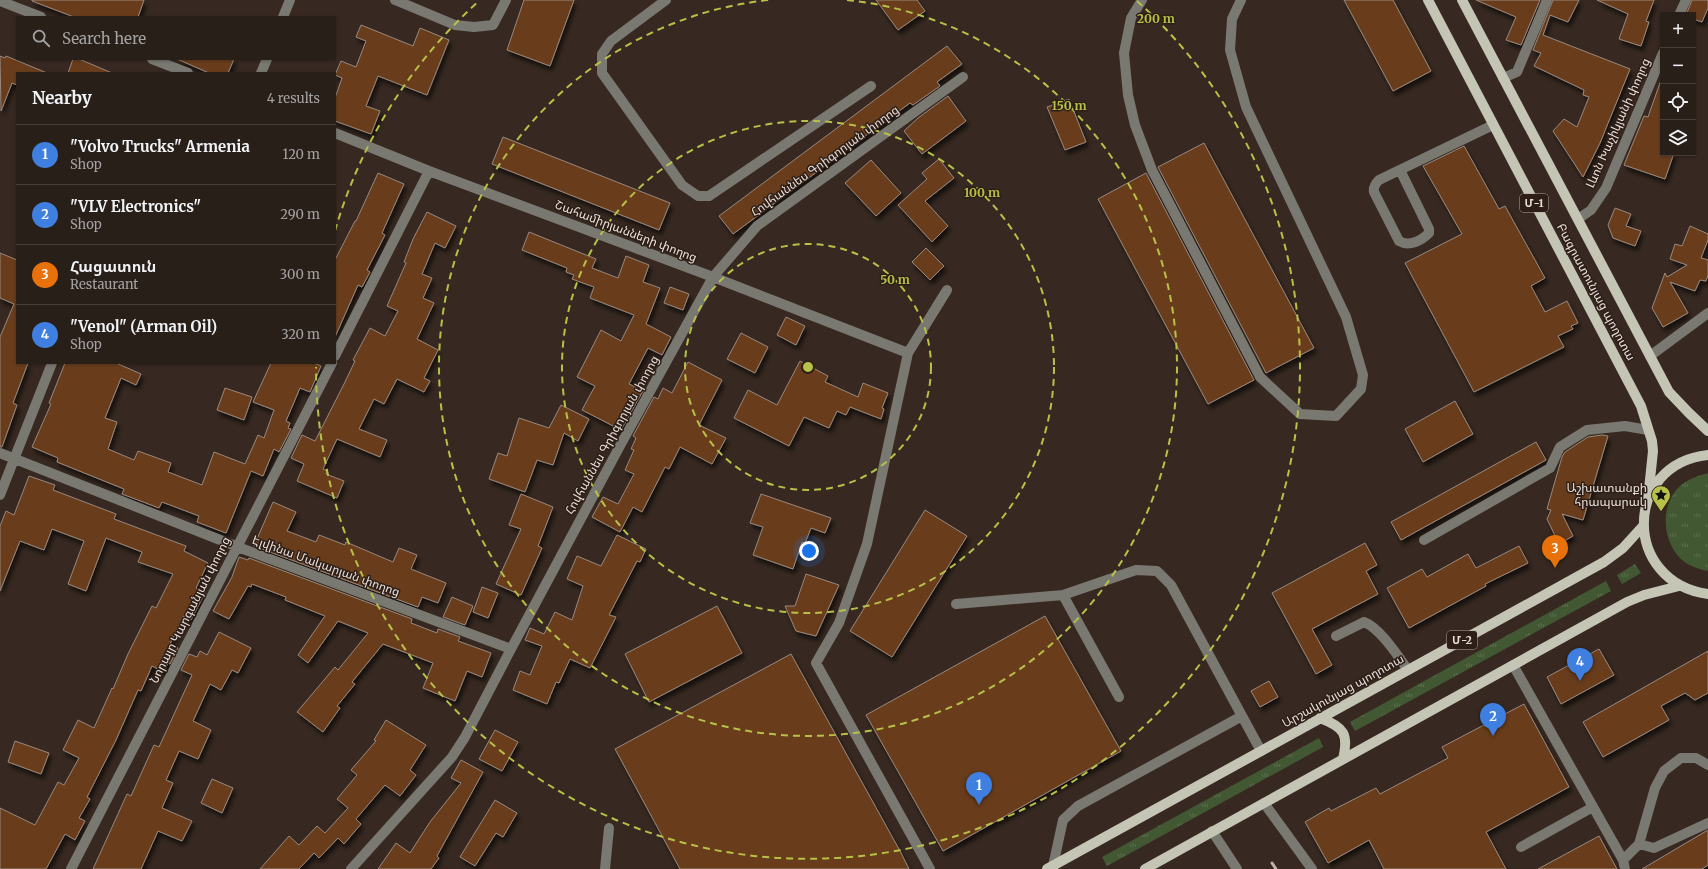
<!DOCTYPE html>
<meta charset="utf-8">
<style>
:root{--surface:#291f19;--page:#352c26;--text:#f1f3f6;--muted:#a5a2a2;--line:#453d38;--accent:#2563eb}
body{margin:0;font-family:Merriweather,"Noto Sans Armenian",serif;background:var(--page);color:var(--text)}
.controls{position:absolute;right:12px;top:12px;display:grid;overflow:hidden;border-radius:0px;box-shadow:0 1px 3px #0004}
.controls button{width:36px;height:36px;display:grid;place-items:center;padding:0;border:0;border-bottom:1px solid var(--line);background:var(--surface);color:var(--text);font:20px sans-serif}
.you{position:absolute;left:809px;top:551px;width:14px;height:14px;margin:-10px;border:3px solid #fff;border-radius:50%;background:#1a73e8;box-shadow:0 0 0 6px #1a73e833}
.badge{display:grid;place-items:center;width:26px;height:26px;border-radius:50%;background:var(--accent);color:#fff;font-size:13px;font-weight:700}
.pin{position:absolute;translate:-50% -33px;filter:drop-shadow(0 1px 2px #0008)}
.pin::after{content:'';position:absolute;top:21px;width:14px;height:12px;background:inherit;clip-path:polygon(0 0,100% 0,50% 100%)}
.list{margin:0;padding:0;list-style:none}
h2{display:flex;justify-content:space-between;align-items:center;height:52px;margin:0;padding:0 16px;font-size:17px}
h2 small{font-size:13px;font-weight:400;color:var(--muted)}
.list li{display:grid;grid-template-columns:26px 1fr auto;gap:12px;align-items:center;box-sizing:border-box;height:60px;padding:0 16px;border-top:1px solid var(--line)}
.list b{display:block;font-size:15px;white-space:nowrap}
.list p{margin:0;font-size:13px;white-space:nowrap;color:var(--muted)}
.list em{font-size:13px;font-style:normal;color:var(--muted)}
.icon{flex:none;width:22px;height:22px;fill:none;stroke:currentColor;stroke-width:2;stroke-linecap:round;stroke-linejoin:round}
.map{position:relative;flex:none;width:1708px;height:869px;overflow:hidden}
.search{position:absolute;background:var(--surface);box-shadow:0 1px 3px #0004;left:16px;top:16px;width:320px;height:44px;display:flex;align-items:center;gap:10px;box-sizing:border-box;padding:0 14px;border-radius:0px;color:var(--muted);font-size:15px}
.panel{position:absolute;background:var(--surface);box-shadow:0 1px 3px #0004;left:16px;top:72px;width:320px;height:292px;border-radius:0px}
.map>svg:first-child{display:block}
.grass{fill:url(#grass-tufts)}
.building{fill:#693c1a;stroke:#99887e;filter:url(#shadow)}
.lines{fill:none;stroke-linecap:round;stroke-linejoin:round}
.minor{stroke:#797871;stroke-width:10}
.major{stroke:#c5c5b5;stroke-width:10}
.rail{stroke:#bdb2ac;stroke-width:3}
.ring{fill:none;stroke:#b7c147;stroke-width:2;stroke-dasharray:7 5}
.labels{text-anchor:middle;stroke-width:3;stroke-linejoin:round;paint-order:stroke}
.shield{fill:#2d1f17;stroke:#b1a5a0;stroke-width:1}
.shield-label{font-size:11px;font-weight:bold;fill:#e9dfda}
.street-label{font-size:12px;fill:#e9dfda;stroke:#2d1f17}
.poi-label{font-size:12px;fill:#e9dfda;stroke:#2d1f17;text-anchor:end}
.centre{fill:#b7c147;stroke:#2d1f17;stroke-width:2}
.ring-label{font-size:12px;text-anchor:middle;font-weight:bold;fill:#b7c147;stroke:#2d1f17;stroke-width:3;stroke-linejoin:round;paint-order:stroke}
</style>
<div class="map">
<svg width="1708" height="869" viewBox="0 0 1708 869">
<defs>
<pattern id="grass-tufts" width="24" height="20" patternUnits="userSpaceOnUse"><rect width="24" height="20" fill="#425832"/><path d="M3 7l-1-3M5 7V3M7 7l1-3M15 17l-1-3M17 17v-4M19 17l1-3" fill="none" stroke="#5d704f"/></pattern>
<filter id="shadow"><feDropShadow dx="2.5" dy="4.5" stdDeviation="2" flood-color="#0009"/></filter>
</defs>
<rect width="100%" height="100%" fill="#372921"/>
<path class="grass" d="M 1708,473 L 1708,571 C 1698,569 1688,566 1680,558 C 1662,539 1660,505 1680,486 C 1688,479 1698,476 1708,473 Z
M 1635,564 L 1641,573 L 1622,584 L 1617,575 Z
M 1606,581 L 1611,591 L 1355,731 L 1350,722 Z
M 1319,738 L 1323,747 L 1107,866 L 1102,857 Z"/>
<path class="building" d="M 32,0 L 144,0 L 138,17 L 74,17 L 32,1 Z
M 524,0 L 574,0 L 550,66 L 507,50 Z
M 876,0 L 917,0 L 925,11 L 898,30 Z
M 1344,0 L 1393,0 L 1431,71 L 1393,91 Z
M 1476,0 L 1540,0 L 1521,45 L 1506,40 L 1516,17 Z
M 1553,0 L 1579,0 L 1568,22 L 1550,15 L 1543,35 L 1630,69 L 1600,143 L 1583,177 L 1553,131 L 1564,119 L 1577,127 L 1589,97 L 1583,95 L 1584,90 L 1534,66 L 1541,53 L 1533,50 Z
M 1597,0 L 1654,0 L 1646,21 L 1649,22 L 1641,46 L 1619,39 L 1628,14 Z
M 1692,0 L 1708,0 L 1708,8 L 1702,22 L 1693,19 L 1693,15 L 1686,15 Z
M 361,25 L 413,46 L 420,28 L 449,40 L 427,95 L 378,76 L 366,106 L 380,111 L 371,134 L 335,121 L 335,98 L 342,78 L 335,75 L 341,61 L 356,67 L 366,41 L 356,37 Z
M 947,46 L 962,64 L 937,82 L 940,86 L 913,105 L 910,103 L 733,234 L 719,216 Z
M 0,56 L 5,58 L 6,56 L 47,73 L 17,73 L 17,85 L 12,83 L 1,111 Z
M 73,59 L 79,59 L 112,73 L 68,73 Z
M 177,59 L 234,59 L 228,73 L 209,73 Z
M 1661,80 L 1663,81 L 1663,153 L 1674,153 L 1665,179 L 1624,165 L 1644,116 L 1648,117 Z
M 948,96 L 966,121 L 922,154 L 904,131 L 918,118 Z
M 1069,99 L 1086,142 L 1065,150 L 1047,107 Z
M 503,137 L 670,203 L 659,230 L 492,164 Z
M 1204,143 L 1314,348 L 1266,373 L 1158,167 Z
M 1464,146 L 1499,209 L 1505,206 L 1545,278 L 1531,286 L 1545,312 L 1567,301 L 1578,323 L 1571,326 L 1573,329 L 1558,336 L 1564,347 L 1474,392 L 1405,263 L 1462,234 L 1423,166 Z
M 939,159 L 954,178 L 925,201 L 948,226 L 932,242 L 898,205 L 927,179 L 922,173 Z
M 871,160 L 901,193 L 876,216 L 845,183 Z
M 378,173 L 404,184 L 382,233 L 385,235 L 367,270 L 370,272 L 362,287 L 358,285 L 335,337 L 335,260 L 355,221 L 356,221 Z
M 1146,173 L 1254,380 L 1208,404 L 1098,199 Z
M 1615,208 L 1631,214 L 1626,226 L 1641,231 L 1635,246 L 1613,238 L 1608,225 Z
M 427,212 L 456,226 L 445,248 L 435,243 L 422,274 L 432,278 L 423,298 L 434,303 L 417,339 L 438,350 L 424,378 L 430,381 L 424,392 L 397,379 L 384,404 L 374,399 L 359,429 L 387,440 L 380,457 L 337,439 L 323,469 L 327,471 L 326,474 L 344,481 L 337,498 L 297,481 L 304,464 L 291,458 L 302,435 L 315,441 L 344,384 L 355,361 L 353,360 L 370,328 L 385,336 L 398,311 L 387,306 L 406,263 L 404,262 L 413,239 Z
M 1690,226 L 1708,234 L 1708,240 L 1701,258 L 1708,260 L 1708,275 L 1706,281 L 1700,280 L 1695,291 L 1670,282 L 1688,313 L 1663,327 L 1652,308 L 1665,273 L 1667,277 L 1687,265 L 1670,259 L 1675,244 L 1682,246 Z
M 529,232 L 596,259 L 592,268 L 618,278 L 626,256 L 649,265 L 643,282 L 660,288 L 646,324 L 671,337 L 662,355 L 648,348 L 629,384 L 643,391 L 621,430 L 582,410 L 595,386 L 577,377 L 601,330 L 621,341 L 634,315 L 590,298 L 594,287 L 572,279 L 574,275 L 566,272 L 567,268 L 522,250 Z
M 926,248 L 944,266 L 930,280 L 912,262 Z
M 0,253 L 17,260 L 17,363 L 28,363 L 13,403 L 17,405 L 2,447 L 0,447 L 0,337 L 14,304 L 0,298 Z
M 670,287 L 689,294 L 683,310 L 664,303 Z
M 786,317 L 805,326 L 796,345 L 777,335 Z
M 741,333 L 768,347 L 755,373 L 727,359 Z
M 800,361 L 828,376 L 825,382 L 858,397 L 863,383 L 888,393 L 882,408 L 884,409 L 881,419 L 850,407 L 846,415 L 837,411 L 829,428 L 804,417 L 789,446 L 734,418 L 748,390 L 777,405 Z
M 688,362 L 722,380 L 699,425 L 726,438 L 712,464 L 680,447 L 669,469 L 665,467 L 642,512 L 633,507 L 620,532 L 592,517 L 603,497 L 618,504 L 634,474 L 625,470 L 634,450 L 631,449 L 636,438 L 633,436 L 654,397 L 658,399 L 663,388 L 672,393 Z
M 65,363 L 116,363 L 141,374 L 136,385 L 121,378 L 105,418 L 117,422 L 108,449 L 134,460 L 138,451 L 171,463 L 168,472 L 202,485 L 214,452 L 245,464 L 258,435 L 264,438 L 274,410 L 253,402 L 271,363 L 314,363 L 321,366 L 310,392 L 300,388 L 286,421 L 290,423 L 288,428 L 291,429 L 279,452 L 274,449 L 263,476 L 251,471 L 226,533 L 197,522 L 199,516 L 162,502 L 159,508 L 122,494 L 124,489 L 57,462 L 58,458 L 32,447 L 51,404 L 49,403 Z
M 225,388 L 252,397 L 244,420 L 217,410 Z
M 1455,401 L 1473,434 L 1423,462 L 1405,429 Z
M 561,405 L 589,419 L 578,441 L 564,433 L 553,465 L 537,460 L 525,492 L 489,479 L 498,453 L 507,456 L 519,418 L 549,428 Z
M 1602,435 L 1608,436 L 1583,520 L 1562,514 L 1573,536 L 1559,544 L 1547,519 L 1551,510 L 1547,509 L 1562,457 L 1565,452 L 1588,437 Z
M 1536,442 L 1546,460 L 1401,540 L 1391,522 Z
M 29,476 L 55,485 L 53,490 L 116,514 L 114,519 L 186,546 L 184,551 L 208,563 L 196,588 L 205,593 L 191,620 L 184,616 L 170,644 L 178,648 L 170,664 L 168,663 L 164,672 L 152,666 L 141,691 L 138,690 L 116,740 L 87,797 L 90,799 L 79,818 L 85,821 L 75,840 L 65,834 L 46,869 L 0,869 L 0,808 L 35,825 L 58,782 L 64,785 L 79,758 L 63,750 L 78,720 L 94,728 L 112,688 L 113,689 L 128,654 L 152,606 L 156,608 L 173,574 L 138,562 L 142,552 L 106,538 L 86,591 L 68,584 L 84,541 L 52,529 L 44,550 L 20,541 L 0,591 L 0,526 L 6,511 L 14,515 Z
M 521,494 L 553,507 L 538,546 L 542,548 L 521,595 L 496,584 L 521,529 L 509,525 Z
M 761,494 L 831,518 L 825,533 L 811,528 L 805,543 L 802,542 L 793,569 L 753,555 L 763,527 L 750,523 Z
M 273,502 L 296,512 L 287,531 L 316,542 L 319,535 L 345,545 L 346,542 L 393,562 L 399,548 L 417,555 L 411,569 L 446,583 L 438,603 L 422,597 L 418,607 L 254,546 Z
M 925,510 L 967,536 L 892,657 L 850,631 Z
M 617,535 L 646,549 L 640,562 L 637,561 L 609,615 L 616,617 L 590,668 L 570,659 L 559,683 L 556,682 L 547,704 L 513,690 L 520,671 L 530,675 L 542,646 L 525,640 L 530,628 L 544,634 L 555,612 L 572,620 L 583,586 L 567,579 L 577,556 L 601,566 Z
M 1365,543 L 1377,565 L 1366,571 L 1378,594 L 1312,629 L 1332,665 L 1316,674 L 1272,593 Z
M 1519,546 L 1528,563 L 1485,584 L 1486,586 L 1409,628 L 1387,588 L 1422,569 L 1427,577 L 1468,554 L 1476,568 Z
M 239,557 L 248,560 L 249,558 L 412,619 L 411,623 L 437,633 L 438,629 L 460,637 L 458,641 L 491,653 L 482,677 L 467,671 L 455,701 L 423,688 L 433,663 L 383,644 L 352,682 L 355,684 L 337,706 L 340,708 L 323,732 L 297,712 L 335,667 L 338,670 L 368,633 L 338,621 L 308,663 L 298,655 L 325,616 L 285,600 L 286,597 L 252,584 L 251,587 L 248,586 L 229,619 L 213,611 L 232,577 Z
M 806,574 L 839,585 L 816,636 L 796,631 L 785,606 L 795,606 Z
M 482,587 L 498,593 L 488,618 L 473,612 Z
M 452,597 L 473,606 L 465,625 L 443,617 Z
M 717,606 L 742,653 L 649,702 L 625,654 Z
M 1045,616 L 1121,751 L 943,851 L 866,715 Z
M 219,632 L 251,648 L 238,673 L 232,670 L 221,690 L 210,684 L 193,721 L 211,730 L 198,759 L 179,751 L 166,780 L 173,783 L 162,808 L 192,821 L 182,841 L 158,831 L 141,869 L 93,869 L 127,794 L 131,796 L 154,745 L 159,747 L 192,675 L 181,670 L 189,654 L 197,657 L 200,651 L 207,655 Z
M 1599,649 L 1614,675 L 1561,704 L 1547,677 Z
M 1708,651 L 1708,693 L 1695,700 L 1685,693 L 1661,706 L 1669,720 L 1603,757 L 1583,722 Z
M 791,654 L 900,851 L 909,869 L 680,869 L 615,749 Z
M 1269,681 L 1278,697 L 1260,707 L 1251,691 Z
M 1524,704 L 1569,787 L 1486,832 L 1506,869 L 1384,869 L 1369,840 L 1328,863 L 1305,822 L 1329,808 L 1331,811 L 1376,788 L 1380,794 L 1448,758 L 1442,747 Z
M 386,720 L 426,745 L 410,770 L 416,775 L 400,796 L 385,785 L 356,819 L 361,824 L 344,844 L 338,838 L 319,858 L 314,853 L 299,869 L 260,869 L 289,836 L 299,845 L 317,826 L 325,833 L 348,808 L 337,799 L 357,775 L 351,770 L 376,741 L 374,740 Z
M 495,730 L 518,742 L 502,771 L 479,759 Z
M 15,741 L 49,753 L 41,774 L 8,762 Z
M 461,760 L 483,772 L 437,856 L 439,858 L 431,869 L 378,869 L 396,843 L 410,853 L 430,822 L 461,783 L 451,778 Z
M 212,779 L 233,788 L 222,813 L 201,803 Z
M 495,800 L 517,813 L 503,837 L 496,833 L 475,866 L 460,857 Z
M 1708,830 L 1708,865 L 1702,869 L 1642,869 Z
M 1599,836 L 1617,869 L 1538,869 Z"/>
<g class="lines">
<path class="minor" d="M 395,0 L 455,25 L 474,27 L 493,25 L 506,0
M 666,0 L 611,41 L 602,54 L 602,73 L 682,185 L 698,196 L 709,196 L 871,86
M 1142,0 L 1131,18 L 1124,53 L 1128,95 L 1135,125 L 1152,170 L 1260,377 L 1300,414 L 1336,416 L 1361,389 L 1363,375 L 1346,317 L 1246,107 L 1230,50 L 1232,19 L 1241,0
M 0,1 L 41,17
M 1679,15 L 1686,0
M 283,17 L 290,0
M 152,59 L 188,73
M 261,73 L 267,59
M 1503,78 L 1517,72 L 1547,0
M 335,133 L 429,171 L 713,277 L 908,353
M 1400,170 L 1429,229 L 1429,233 C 1421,241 1409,247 1399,241 L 1374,192 C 1373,187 1376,183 1379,180 L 1493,125
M 1578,219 L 1591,210 L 1606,188 L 1663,53
M 335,356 L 429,171
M 1650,356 L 1708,313
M 0,453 L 238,547 L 511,649
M 0,495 L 52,363
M 1424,540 L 1550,468 L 1560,447 L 1587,430 L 1625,426 L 1648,430
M 1063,595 L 1119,697
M 956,604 L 1063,595 L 1136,570 L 1157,571 L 1171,585 L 1261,751
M 1336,636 L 1364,622 C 1380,628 1398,656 1408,670
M 1513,665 L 1623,860 L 1625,869
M 1264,803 L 1312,869
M 1212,831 L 1237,869
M 1639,844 L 1654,848 L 1708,823
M 1521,847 L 1593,807
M 1623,860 L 1639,844 L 1655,788 L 1664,771 L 1681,758 L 1696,758 L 1708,765
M 1053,866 L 1063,820 L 1078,806 L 1242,716
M 71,869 L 332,363
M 351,869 L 452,757 L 465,737 L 511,649 L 621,444 L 713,277 L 757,226 L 963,77
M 605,869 L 609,828
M 930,869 L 816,663 L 839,623 L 867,544 L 908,353 L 947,290"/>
<path class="major" d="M 1428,0 L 1641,406 L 1652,441 L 1653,451 L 1648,499
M 1462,0 L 1669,392 L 1689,413 L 1708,431
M 1708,455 C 1623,464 1622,582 1708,594
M 1320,718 C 1344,727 1349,734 1343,759
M 1047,869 L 1604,562 L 1623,548 L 1643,526
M 1145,869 L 1627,602 L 1644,595 L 1679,586"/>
<path class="rail" d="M 1272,863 L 1276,869"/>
</g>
<g class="ring">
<circle cx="808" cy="367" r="123"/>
<circle cx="808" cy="367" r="246"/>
<path d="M847 0A369 369 0 1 1 769 0"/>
<path d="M335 231A492 492 0 0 1 479 1M1137 1A492 492 0 1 1 316 367"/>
</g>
<defs>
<symbol id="sight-pin" viewBox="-11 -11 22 30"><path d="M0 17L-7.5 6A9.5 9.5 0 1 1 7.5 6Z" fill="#b7c147" stroke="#2d1f17"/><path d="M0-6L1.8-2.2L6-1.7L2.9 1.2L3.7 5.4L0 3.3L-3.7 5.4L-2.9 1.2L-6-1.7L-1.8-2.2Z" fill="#111"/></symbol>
</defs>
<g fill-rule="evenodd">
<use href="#sight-pin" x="1650" y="484" width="22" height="30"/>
</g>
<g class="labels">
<g class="shield">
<rect x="1520" y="194" width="28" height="18" rx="3"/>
<rect x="1447" y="631" width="30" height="18" rx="3"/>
</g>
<g class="shield-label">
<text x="1534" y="207">Մ-1</text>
<text x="1462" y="644">Մ-2</text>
</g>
<g class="street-label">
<text transform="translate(1618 123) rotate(-66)" y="4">Լևոն Խաչիկյանի փողոց</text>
<text transform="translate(825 161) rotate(-36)" y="4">Հովհաննես Գրիգորյան փողոց</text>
<text transform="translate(626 231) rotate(21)" y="4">Շահամիրյանների փողոց</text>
<text transform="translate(1596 292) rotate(62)" y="4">Բագրատունյաց պողոտա</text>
<text transform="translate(612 435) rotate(-61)" y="4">Հովհաննես Գրիգորյան փողոց</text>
<text transform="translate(326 566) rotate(20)" y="4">Էլվինա Մակարյան փողոց</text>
<text transform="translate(190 610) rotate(-63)" y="4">Նորայր Կարգանյան փողոց</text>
<text transform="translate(1343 691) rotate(-29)" y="4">Արշակունյաց պողոտա</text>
</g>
<g class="poi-label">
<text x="1647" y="492">Աշխատանքի<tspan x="1647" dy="14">հրապարակ</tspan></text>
</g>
</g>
<circle cx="808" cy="367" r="6" class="centre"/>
<g class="ring-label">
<text x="1156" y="23">200 m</text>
<text x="1069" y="110">150 m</text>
<text x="982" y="197">100 m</text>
<text x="895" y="284">50 m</text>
</g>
</svg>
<div class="controls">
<button>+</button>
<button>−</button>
<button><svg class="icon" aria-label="locate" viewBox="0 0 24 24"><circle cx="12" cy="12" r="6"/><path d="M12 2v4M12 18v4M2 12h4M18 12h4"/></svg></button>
<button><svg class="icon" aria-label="layers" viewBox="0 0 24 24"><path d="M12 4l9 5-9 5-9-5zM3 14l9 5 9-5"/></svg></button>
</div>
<div class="you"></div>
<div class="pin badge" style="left:979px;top:805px;background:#3f7fe0">1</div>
<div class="pin badge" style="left:1493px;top:736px;background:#3f7fe0">2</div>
<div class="pin badge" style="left:1555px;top:568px;background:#e8710a">3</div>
<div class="pin badge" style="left:1580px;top:681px;background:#3f7fe0">4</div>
<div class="search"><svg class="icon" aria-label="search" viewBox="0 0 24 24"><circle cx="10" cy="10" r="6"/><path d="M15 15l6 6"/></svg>Search here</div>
<section class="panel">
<h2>Nearby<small>4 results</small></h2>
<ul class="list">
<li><span class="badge" style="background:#3f7fe0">1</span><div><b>&quot;Volvo Trucks&quot; Armenia</b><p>Shop</p></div><em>120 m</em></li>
<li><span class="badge" style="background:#3f7fe0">2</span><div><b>&quot;VLV Electronics&quot;</b><p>Shop</p></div><em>290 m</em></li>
<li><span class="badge" style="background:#e8710a">3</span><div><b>Հացատուն</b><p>Restaurant</p></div><em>300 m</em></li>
<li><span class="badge" style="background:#3f7fe0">4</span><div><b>&quot;Venol&quot; (Arman Oil)</b><p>Shop</p></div><em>320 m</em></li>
</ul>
</section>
</div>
